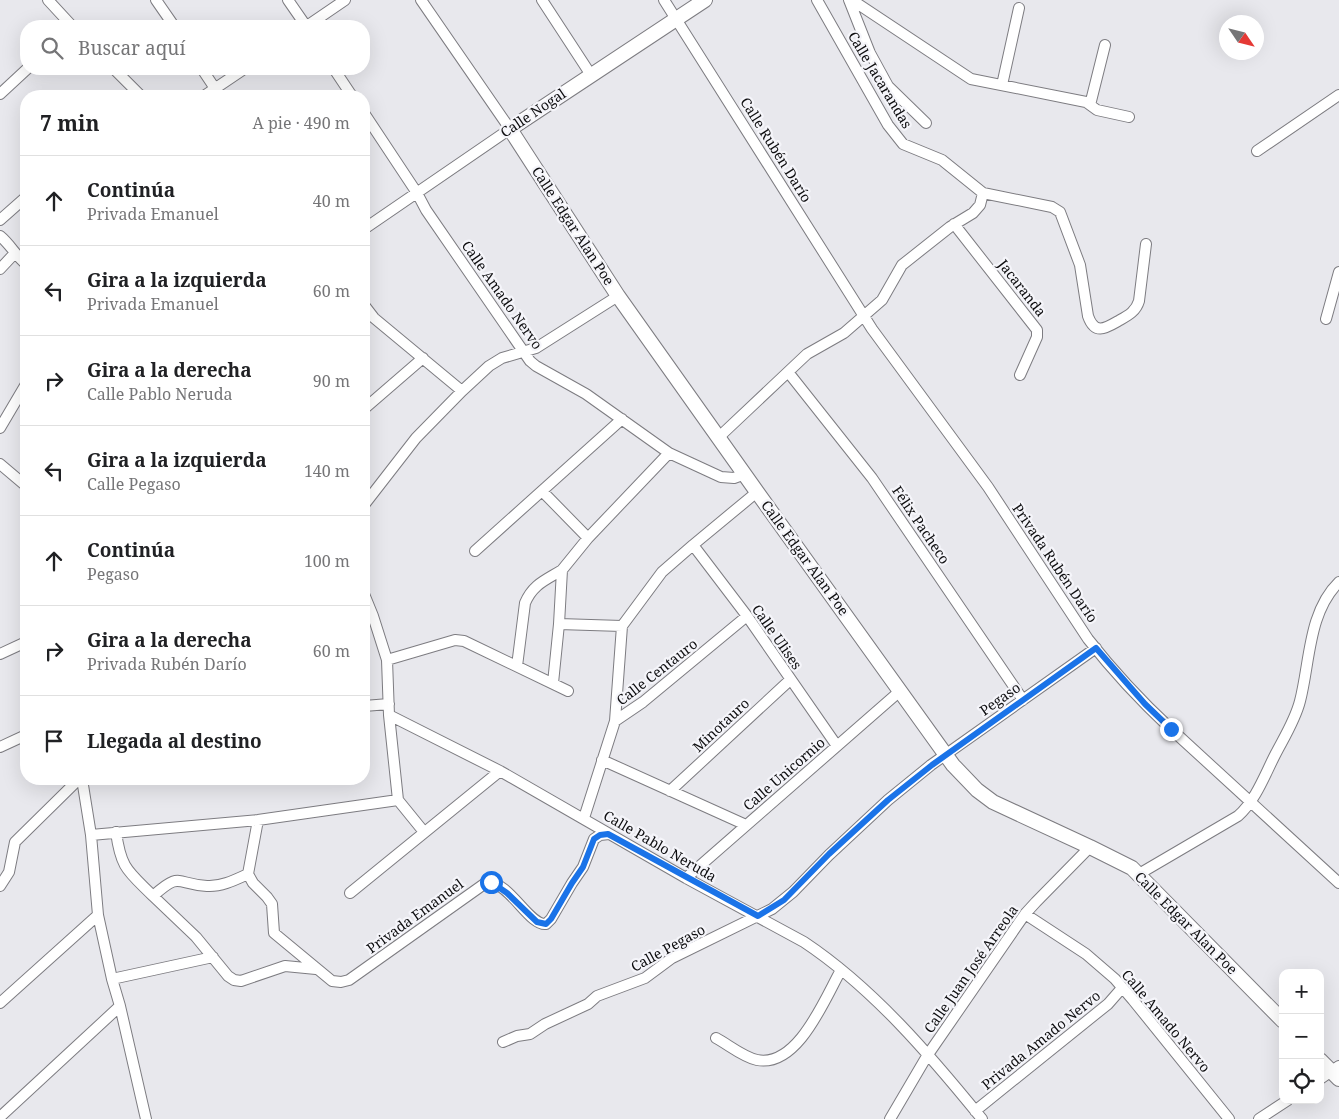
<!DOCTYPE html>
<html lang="es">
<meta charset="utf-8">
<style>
:root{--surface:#fff;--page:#f6f6f6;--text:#202124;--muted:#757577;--line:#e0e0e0}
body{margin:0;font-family:"Noto Serif",serif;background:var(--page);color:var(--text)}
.controls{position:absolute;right:15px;bottom:15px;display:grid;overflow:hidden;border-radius:10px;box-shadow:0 5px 20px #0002}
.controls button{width:45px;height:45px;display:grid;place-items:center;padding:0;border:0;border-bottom:1px solid var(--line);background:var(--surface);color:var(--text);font:25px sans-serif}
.compass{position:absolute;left:1219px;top:15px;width:45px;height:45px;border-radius:50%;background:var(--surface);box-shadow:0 5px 20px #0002;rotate:125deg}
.stop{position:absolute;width:15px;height:15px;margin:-11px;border:4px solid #1a73e8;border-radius:50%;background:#fff}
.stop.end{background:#1a73e8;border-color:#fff;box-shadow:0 1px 5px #0008}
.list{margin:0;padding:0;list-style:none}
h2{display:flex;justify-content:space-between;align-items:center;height:65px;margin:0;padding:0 20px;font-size:21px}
h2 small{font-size:16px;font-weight:400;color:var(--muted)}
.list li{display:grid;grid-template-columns:32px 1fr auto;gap:15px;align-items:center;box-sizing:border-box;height:90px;padding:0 20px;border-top:1px solid var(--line)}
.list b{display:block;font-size:19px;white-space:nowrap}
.list p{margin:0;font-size:16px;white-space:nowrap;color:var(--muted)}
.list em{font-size:16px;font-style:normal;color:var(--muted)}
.icon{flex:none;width:28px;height:28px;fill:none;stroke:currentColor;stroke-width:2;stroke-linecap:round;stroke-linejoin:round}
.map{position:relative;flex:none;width:1339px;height:1119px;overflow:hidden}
.search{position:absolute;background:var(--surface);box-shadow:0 5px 20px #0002;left:20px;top:20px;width:350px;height:55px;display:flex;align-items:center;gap:12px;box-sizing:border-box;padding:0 18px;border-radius:20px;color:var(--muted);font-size:19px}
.panel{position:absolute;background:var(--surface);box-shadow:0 5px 20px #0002;left:20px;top:90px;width:350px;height:695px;border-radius:20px}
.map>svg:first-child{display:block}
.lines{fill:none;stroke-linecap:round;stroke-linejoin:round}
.minor-casing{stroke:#7d7c81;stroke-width:12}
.tertiary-casing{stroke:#7d7c81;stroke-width:16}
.minor{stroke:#fff;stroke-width:10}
.tertiary{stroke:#fff;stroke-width:14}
.route{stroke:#1a73e8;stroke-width:6}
.labels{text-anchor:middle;stroke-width:4.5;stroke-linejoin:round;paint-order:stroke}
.street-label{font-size:14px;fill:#0d0d0f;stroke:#f5f5fa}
</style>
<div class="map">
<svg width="1339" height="1119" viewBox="0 0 1339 1119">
<rect width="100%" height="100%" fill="#e8e8ed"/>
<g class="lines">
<defs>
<path id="minor" d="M 48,0 L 72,26
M 156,0 L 174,26
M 288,0 L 306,26
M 542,0 L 591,75
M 664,0 L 872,329 L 988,487 L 1088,639 C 1113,671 1141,701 1171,729 L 1339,883
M 817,0 L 888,125 L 903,144 L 942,160 L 983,193 L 1052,207 L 1060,212 L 1080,265 L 1088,316 C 1095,336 1106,328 1120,320 C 1129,315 1136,311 1139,301 L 1146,244
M 849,0 L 870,53 L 888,86 L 926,123
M 852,0 L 971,79 L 1086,102 L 1097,110 L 1129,117
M 307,26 L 345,0
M 114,69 L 141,96
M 202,69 L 220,96
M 334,69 L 352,96
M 1002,85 L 1019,8
M 0,94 L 27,69
M 204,96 L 244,69
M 1090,105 L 1105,45
M 364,113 L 417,193 L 426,210 L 530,361 L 536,366 L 586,394 L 669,453 L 721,477 L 734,478 L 745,474
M 1257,151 L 1339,95
M 0,220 L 26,197
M 954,224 L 1037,330 L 1037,337 L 1020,375
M 364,229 L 510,129 L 421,0
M 0,236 C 10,244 16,256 26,264
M 0,269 L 15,253
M 364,305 L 374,318 L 462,391
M 1326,319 L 1339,272
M 788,372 L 872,478 L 1023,700
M 364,409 L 423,358
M 0,428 L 26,384
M 719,437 L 807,354 L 844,333 L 882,300 L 902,265 L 950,227 L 973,213 L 980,205 L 983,193
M 0,464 L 26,486
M 542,491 L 588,538
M 364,505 L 416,438 L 462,391 L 489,366 L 502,358 L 536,348 L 618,296
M 693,545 L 747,616 L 837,746
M 475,551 L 622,419
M 364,594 L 373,616 L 387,660 L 389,715 L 398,800 L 424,832
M 622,626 L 559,624 L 562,570 L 588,538 L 669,453
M 0,654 L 26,642
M 387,660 L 455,640 L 464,641 L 568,691
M 517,666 L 525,603 C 533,584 546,580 562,570
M 553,683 L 559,624
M 364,706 L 389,704
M 389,715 L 500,771 L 686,878 L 804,942 C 873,988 930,1055 982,1119
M 615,721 L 643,702 L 747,616
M 0,747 L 26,735
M 602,760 L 746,825
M 82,779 L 91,835 L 98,915 L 112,979 L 120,1006 L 146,1119
M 670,791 L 790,680
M 584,818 L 615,721 L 622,626 L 662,572 L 693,545 L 757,492
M 258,820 L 248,874 L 253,883 L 267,897 L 272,904 L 274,933 L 332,981 L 341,982 L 349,980 L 487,882 C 510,882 529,926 546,924 L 551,919 L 572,883 L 583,867 L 594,839 L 600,835 L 609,834
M 116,832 C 121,869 128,871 153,896 C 181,871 175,884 207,886 C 221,887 235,880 248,874
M 91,835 L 258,820 L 398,800
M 1139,874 L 1238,816 C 1255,801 1264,777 1274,757 C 1283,739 1295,721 1300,701 C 1310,663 1308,612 1339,582
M 686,878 L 900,691
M 0,886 L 9,872 L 15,842 L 79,779
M 350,893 L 500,771
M 153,896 L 196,937 L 228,976 L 234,980 L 241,981 L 285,966 L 316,969
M 1025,914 L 1086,954 L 1115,979 L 1133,1000 L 1229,1119
M 112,979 L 213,957
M 0,1003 L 98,915
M 716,1038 C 729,1045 743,1057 757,1060 C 798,1068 825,998 841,970
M 503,1042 L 517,1036 L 530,1034 L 545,1024 L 588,1004 L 597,996 L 645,978 L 672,958 L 772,909 L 793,892 L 829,855 L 888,800 L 931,765 L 1096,648
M 1320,1079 L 1339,1066
M 975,1111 L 1108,1004 L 1122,988
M 0,1117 L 120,1006
M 890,1119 L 927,1056 L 1025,914 L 1036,902 L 1090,847
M 1259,1119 L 1288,1100"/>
<path id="tertiary" d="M 705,0 L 510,129 L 618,296 L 757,492 L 953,765 L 977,790 L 993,802 L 1090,847 L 1132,868 L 1283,1021
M 1320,1060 L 1339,1079"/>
</defs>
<use href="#minor" class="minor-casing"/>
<use href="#tertiary" class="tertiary-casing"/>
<use href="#minor" class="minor"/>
<use href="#tertiary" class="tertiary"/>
</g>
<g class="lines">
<path class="route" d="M 491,882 L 507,893 L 537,922 L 546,924 L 551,919 L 572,883 L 583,867 L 594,839 L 600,835 L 608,834 L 758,916 L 784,900 L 829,854 L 888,800 L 932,765 L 1096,648 L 1145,704 L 1171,729"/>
</g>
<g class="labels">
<g class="street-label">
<text transform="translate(880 80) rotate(59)" y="5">Calle Jacarandas</text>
<text transform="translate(533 113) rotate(-34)" y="5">Calle Nogal</text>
<text transform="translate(776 150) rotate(58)" y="5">Calle Rubén Darío</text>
<text transform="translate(573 226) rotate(57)" y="5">Calle Edgar Alan Poe</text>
<text transform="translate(1022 288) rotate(52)" y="5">Jacaranda</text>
<text transform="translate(502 295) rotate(55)" y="5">Calle Amado Nervo</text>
<text transform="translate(921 525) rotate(56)" y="5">Félix Pacheco</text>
<text transform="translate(805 558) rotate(54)" y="5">Calle Edgar Alan Poe</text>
<text transform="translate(1055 563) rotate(56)" y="5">Privada Rubén Darío</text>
<text transform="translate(777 637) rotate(55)" y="5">Calle Ulises</text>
<text transform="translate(657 672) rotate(-38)" y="5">Calle Centauro</text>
<text transform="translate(1000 699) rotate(-35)" y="5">Pegaso</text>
<text transform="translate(721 725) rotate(-43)" y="5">Minotauro</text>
<text transform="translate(784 774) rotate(-41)" y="5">Calle Unicornio</text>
<text transform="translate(660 846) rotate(30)" y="5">Calle Pablo Neruda</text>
<text transform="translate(415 916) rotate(-36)" y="5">Privada Emanuel</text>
<text transform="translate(1186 923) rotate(45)" y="5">Calle Edgar Alan Poe</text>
<text transform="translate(668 948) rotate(-29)" y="5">Calle Pegaso</text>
<text transform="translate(971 969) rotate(-55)" y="5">Calle Juan José Arreola</text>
<text transform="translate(1166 1021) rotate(50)" y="5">Calle Amado Nervo</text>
<text transform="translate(1041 1040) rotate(-39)" y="5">Privada Amado Nervo</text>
</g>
</g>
</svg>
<div class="controls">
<button>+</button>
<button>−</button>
<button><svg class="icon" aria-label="locate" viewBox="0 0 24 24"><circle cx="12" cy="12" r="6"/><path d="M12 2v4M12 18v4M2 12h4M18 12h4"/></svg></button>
</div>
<svg class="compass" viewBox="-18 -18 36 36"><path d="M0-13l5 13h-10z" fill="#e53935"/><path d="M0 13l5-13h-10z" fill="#757577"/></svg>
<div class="stop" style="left:491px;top:882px"></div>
<div class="stop end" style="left:1171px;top:729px"></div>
<div class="search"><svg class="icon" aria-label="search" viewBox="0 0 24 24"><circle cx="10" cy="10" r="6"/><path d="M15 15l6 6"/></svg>Buscar aquí</div>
<section class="panel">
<h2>7 min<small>A pie · 490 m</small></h2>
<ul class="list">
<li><svg class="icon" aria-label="ahead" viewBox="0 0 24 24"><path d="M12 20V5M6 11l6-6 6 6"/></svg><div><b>Continúa</b><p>Privada Emanuel</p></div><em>40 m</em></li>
<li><svg class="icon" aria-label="left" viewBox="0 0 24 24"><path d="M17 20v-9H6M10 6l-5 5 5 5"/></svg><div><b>Gira a la izquierda</b><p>Privada Emanuel</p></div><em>60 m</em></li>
<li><svg class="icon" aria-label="right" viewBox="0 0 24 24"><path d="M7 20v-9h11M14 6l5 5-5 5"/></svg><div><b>Gira a la derecha</b><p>Calle Pablo Neruda</p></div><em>90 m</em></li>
<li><svg class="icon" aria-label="left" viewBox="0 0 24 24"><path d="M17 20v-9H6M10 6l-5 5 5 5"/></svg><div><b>Gira a la izquierda</b><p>Calle Pegaso</p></div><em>140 m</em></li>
<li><svg class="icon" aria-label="ahead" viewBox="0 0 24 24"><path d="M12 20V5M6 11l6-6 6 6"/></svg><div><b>Continúa</b><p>Pegaso</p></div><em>100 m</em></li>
<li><svg class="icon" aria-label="right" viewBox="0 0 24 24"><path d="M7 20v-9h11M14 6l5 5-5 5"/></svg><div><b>Gira a la derecha</b><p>Privada Rubén Darío</p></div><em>60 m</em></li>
<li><svg class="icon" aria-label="arrive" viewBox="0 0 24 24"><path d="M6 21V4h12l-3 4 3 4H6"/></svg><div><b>Llegada al destino</b></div></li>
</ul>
</section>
</div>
